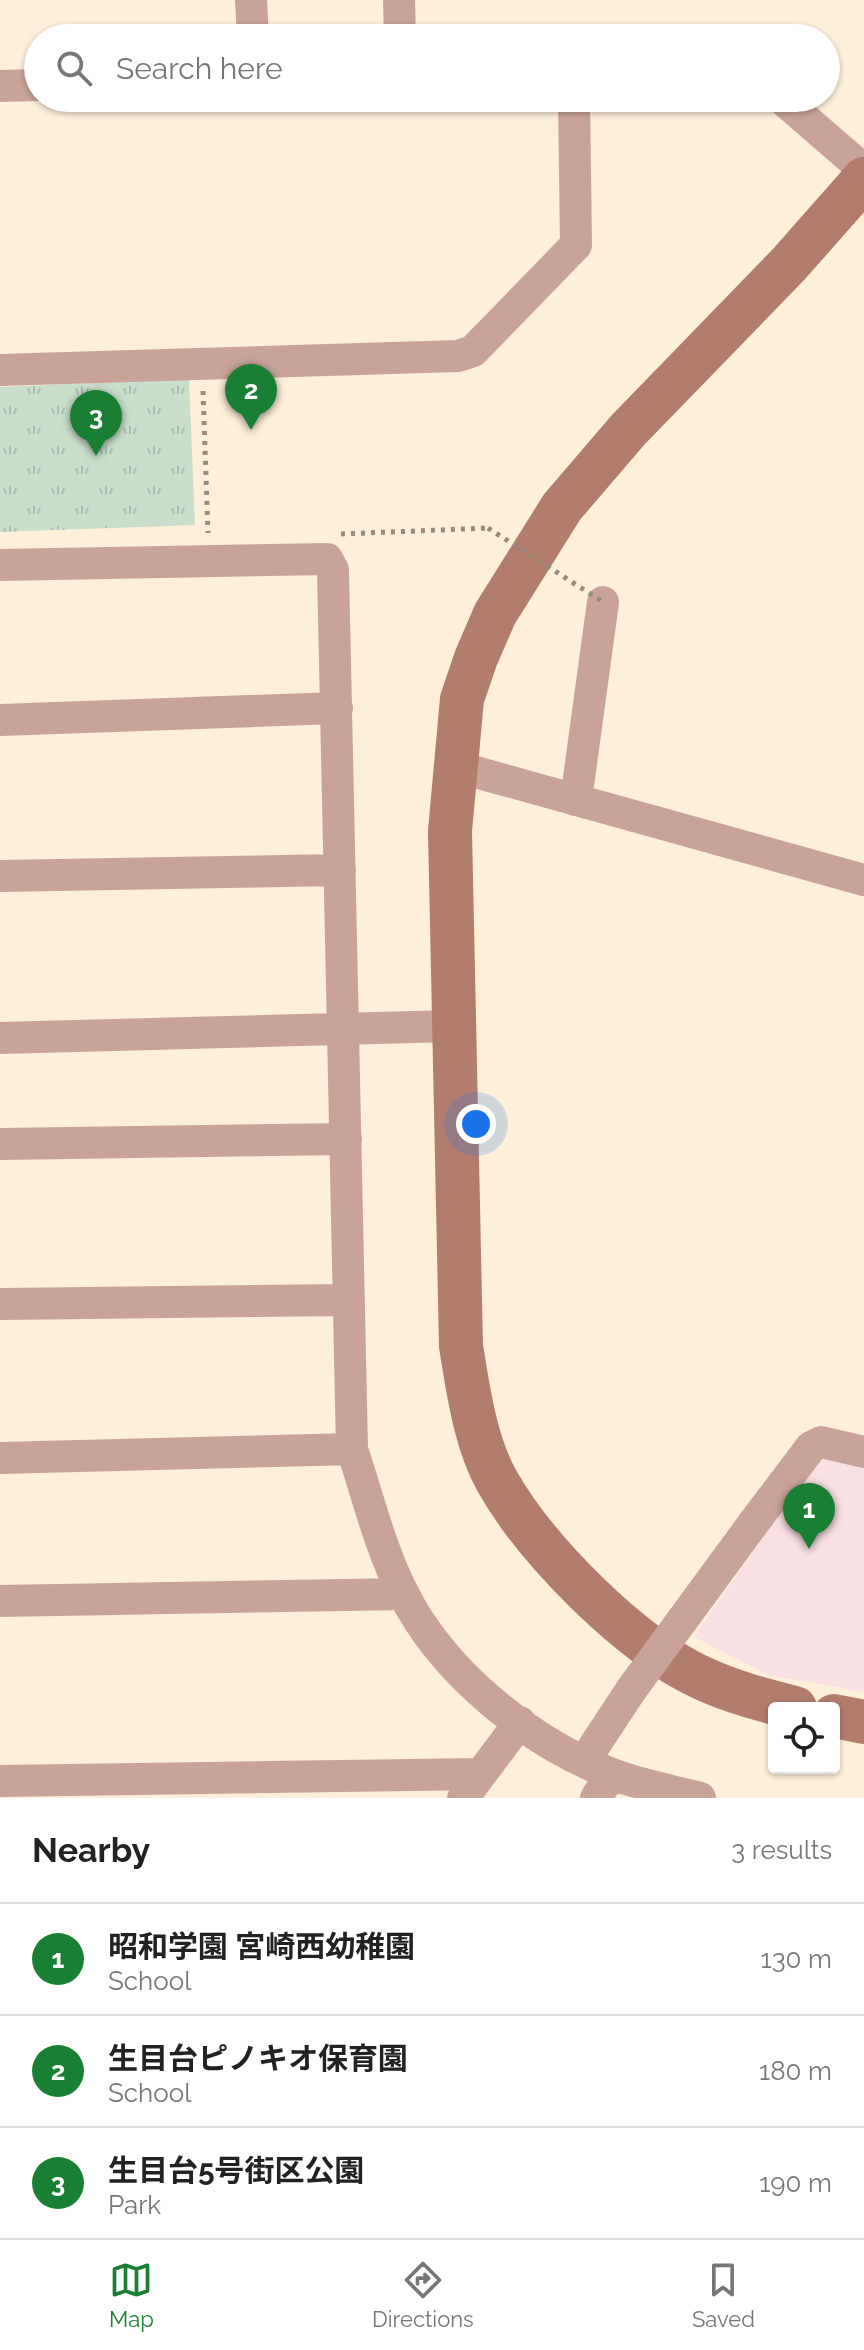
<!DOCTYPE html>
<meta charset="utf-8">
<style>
:root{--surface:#fff;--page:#f6f6f6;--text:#222;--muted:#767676;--line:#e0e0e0;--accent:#197f32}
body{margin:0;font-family:Raleway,"Noto Sans JP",sans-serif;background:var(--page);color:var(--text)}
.controls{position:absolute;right:24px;bottom:24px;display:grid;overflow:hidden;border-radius:8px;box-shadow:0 2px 6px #0004}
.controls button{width:72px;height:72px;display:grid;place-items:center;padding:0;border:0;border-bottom:2px solid var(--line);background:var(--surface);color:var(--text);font:40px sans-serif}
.you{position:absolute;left:476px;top:1124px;width:28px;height:28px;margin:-20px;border:6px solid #fff;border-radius:50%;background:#1a73e8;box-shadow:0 0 0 12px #1a73e833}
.badge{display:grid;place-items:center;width:52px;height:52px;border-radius:50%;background:var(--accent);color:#fff;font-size:26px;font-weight:700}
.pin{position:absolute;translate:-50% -66px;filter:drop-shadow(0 2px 4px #0008)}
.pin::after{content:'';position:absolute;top:42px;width:28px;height:24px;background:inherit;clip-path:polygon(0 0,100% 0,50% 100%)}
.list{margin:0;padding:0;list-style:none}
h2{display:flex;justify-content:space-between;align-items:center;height:104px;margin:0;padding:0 32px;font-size:34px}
h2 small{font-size:26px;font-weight:400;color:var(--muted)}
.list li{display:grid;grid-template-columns:52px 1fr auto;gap:24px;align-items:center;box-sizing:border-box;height:112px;padding:0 32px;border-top:2px solid var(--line)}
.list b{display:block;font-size:30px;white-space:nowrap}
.list p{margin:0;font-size:26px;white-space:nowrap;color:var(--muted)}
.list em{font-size:26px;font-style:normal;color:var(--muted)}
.icon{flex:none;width:44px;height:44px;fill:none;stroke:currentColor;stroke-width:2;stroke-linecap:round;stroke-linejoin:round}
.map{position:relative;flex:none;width:864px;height:1798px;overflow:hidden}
.search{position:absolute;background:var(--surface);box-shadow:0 2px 6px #0004;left:24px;right:24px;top:24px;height:88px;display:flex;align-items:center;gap:20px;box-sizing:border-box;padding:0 28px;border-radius:44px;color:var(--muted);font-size:30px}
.sheet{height:440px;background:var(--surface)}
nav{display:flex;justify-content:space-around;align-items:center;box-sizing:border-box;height:112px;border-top:2px solid var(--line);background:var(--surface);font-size:22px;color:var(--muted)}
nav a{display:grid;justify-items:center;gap:4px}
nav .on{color:var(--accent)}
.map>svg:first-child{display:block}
.education{fill:#fadfe3}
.grass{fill:url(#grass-tufts)}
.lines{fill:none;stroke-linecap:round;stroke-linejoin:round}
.path{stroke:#968c7b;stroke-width:5;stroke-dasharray:4 6;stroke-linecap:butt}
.street{stroke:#c9a398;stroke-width:32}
.secondary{stroke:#b37d6e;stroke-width:44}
.path-bridge{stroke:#968c7b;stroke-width:5;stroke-dasharray:4 6;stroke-linecap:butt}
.street-bridge{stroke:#c9a398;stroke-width:32}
</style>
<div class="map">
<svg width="864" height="1798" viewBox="0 0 864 1798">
<defs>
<pattern id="grass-tufts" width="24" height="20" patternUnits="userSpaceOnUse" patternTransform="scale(2)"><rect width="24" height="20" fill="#cadfcb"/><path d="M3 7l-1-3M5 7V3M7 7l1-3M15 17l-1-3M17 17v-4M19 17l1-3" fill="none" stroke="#acbead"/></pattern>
</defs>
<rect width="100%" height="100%" fill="#fdefd8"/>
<path class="education" d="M 821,1454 L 864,1462 L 864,1692 L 768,1675 L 694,1637 Z"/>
<path class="grass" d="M 189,379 L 195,525 L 0,532 L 0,387 Z"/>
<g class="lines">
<path class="path" d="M 203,391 L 208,533
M 341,534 L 488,528"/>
<path class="street" d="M 251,0 L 253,38
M 399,0 L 400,38
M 0,86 L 38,85
M 781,98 L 864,170
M 0,370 L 458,356 L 473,351 L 576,245 L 574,98
M 0,565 L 327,559 L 333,570 L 352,1449 C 368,1497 380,1548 403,1593 C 443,1673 529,1742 612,1774 C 640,1785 671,1790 700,1798
M 0,720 L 337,708
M 454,766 L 864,880
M 576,800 L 603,602
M 0,876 L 340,870
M 0,1038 L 451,1026
M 0,1144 L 346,1139
M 0,1304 L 349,1300
M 0,1458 L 352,1449
M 752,1525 L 811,1447 L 821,1442 L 864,1452
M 0,1601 L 403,1594
M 585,1760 L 631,1690
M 0,1781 L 480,1774
M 463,1798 L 520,1722
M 596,1798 L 611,1774"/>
<path class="secondary" d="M 795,1708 C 763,1700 732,1692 702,1678 C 630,1645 536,1550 497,1481 C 475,1442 468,1389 461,1346 L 450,831 L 462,699 L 476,658 L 495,614 L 562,507 L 628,430 L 789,264 L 864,179
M 834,1716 L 864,1722"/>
<path class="path-bridge" d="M 488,528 L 603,602"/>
<path class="street-bridge" d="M 631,1690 L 752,1525"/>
</g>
</svg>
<div class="controls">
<button><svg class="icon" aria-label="locate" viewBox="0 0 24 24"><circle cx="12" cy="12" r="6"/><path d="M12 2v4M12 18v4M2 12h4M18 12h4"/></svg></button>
</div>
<div class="you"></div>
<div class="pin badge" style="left:809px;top:1549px">1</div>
<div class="pin badge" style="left:251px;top:430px">2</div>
<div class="pin badge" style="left:96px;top:456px">3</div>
<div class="search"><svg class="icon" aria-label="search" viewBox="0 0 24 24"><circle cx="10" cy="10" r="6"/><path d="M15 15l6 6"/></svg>Search here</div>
</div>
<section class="sheet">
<h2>Nearby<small>3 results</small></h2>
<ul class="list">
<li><span class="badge">1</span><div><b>昭和学園 宮崎西幼稚園</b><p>School</p></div><em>130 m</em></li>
<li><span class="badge">2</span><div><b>生目台ピノキオ保育園</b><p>School</p></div><em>180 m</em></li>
<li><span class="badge">3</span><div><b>生目台5号街区公園</b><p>Park</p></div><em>190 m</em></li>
</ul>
</section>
<nav>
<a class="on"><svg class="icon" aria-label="map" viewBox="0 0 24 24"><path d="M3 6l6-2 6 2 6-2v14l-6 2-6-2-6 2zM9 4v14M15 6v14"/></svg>Map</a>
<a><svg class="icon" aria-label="directions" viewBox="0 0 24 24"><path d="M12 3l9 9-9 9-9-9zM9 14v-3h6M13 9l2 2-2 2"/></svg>Directions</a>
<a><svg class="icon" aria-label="saved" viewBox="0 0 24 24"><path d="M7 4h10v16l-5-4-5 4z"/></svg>Saved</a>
</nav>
